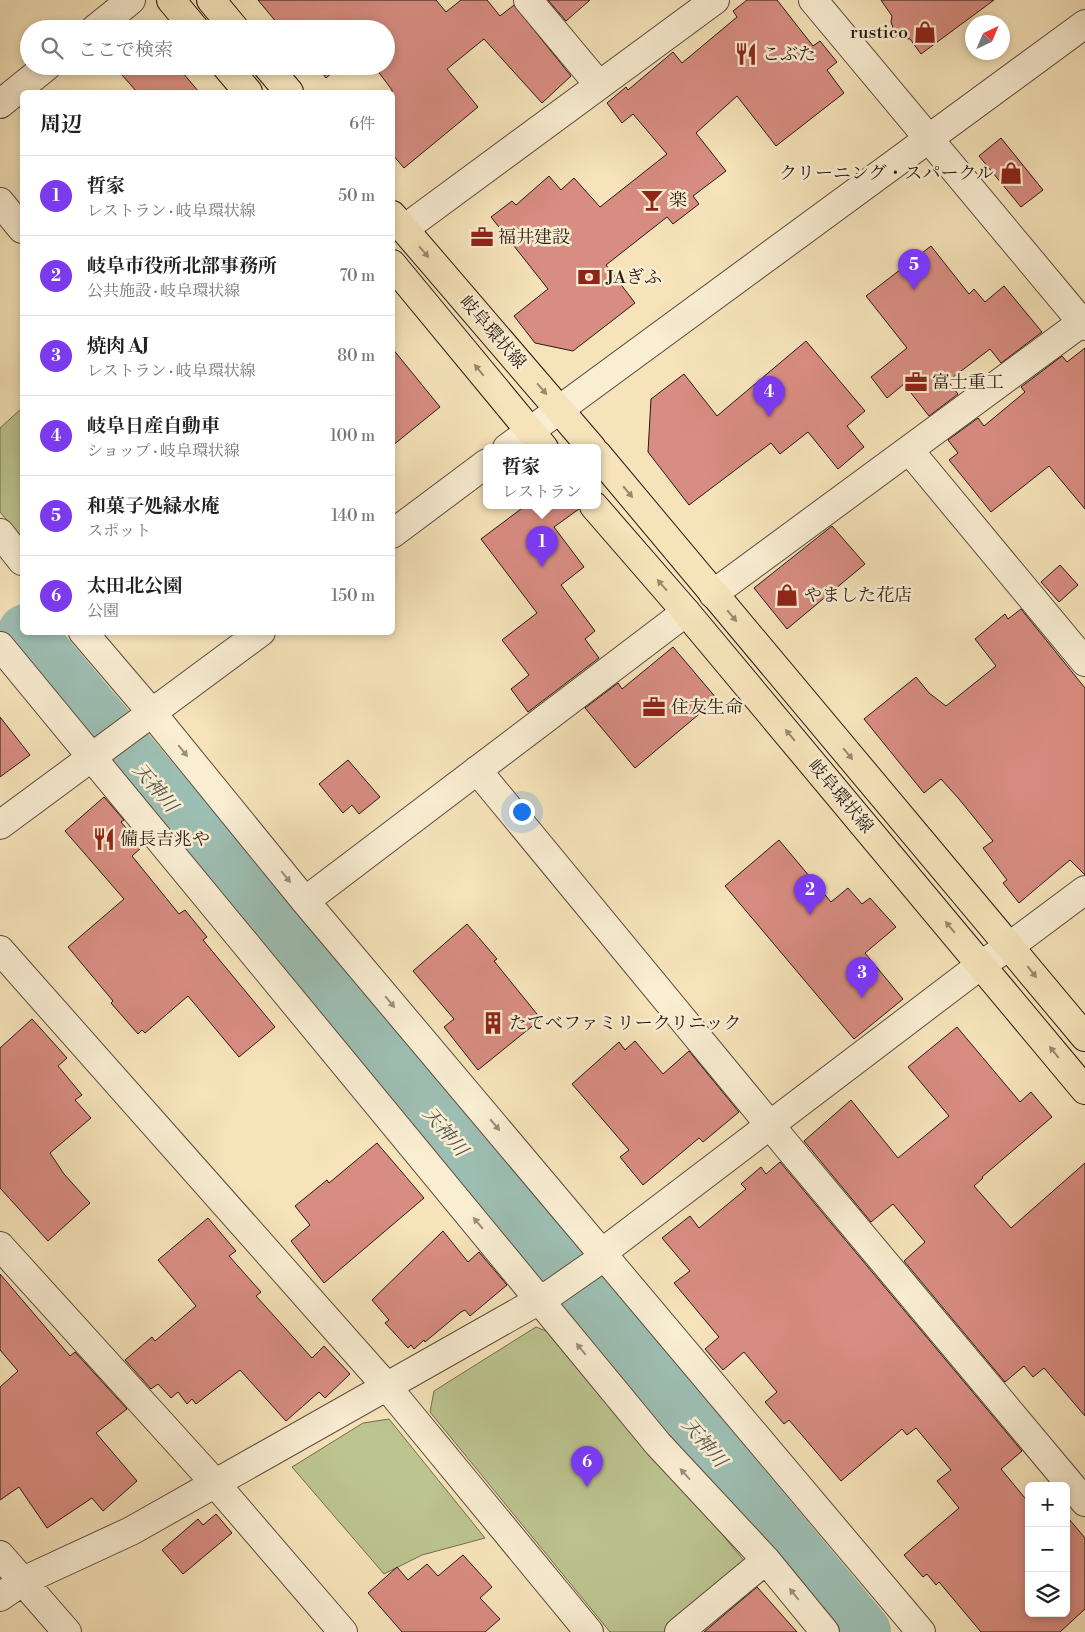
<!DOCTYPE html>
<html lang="ja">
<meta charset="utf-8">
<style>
:root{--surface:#fff;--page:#f6f6f6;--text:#222;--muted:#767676;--line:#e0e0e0;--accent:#7c3aed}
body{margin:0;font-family:"Libre Bodoni","Noto Serif JP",serif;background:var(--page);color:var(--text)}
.controls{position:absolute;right:15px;bottom:15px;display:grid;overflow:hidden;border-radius:8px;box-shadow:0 2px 8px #0003}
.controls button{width:45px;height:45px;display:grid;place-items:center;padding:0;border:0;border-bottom:1px solid var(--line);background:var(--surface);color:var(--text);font:25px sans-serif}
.compass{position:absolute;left:965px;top:15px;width:45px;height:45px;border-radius:50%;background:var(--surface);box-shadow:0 2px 8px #0003;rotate:44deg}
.you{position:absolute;left:521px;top:811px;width:18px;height:18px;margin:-12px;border:4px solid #fff;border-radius:50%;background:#1a73e8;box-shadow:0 0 0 8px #1a73e833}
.badge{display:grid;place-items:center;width:32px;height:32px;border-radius:50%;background:var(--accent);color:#fff;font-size:16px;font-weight:700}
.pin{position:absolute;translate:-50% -41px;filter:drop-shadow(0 1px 2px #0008)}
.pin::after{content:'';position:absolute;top:26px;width:18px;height:15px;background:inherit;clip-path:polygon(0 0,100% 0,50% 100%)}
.popup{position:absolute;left:483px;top:444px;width:118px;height:65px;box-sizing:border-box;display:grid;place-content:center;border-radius:8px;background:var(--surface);filter:drop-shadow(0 1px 4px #0005);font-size:16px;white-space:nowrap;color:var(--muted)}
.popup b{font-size:19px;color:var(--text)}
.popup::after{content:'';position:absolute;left:50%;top:100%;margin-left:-10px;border:10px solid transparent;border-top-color:var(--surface)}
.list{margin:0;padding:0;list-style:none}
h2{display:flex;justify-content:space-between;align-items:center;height:65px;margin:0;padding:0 20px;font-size:21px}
h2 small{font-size:16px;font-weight:400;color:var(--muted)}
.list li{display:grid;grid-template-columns:32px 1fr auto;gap:15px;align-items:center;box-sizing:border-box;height:80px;padding:0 20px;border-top:1px solid var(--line)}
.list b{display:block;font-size:19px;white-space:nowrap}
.list p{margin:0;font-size:16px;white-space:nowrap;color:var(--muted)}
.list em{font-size:16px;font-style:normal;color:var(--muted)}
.icon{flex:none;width:28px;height:28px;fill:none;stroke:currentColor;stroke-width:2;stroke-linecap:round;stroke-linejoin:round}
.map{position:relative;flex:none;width:1085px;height:1632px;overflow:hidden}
.search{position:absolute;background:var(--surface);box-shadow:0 2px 8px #0003;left:20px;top:20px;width:375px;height:55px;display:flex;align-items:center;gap:12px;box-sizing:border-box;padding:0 18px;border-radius:28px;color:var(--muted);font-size:19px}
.panel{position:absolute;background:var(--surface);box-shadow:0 2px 8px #0003;left:20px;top:90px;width:375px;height:545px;border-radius:8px}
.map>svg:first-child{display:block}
.green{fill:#bcc490;stroke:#726e52}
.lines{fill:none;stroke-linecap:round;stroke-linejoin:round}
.river{stroke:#9dbeb2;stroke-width:56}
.building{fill:#d88d82;stroke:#271813}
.minor-casing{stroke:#5b4b3d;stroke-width:30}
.major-casing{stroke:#271813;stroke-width:30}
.minor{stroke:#f9edd2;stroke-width:28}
.major{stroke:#f6e3ba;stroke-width:28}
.oneway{fill:#99886f}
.oneway2{fill:#9a8d7c}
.labels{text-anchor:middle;stroke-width:5;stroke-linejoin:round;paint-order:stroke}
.poi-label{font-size:18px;fill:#271813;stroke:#f9edd2;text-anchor:start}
.street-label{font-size:18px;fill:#271813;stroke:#f9edd2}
.water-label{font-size:19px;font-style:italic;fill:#50524b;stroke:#f9edd2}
</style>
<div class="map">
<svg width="1085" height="1632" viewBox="0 0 1085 1632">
<rect width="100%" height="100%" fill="#f6e3ba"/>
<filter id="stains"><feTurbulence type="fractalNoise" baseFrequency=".004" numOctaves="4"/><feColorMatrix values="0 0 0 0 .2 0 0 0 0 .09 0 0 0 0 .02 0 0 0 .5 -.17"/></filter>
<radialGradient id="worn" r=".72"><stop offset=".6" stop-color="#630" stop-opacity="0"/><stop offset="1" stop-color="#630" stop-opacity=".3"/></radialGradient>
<path class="green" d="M 22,408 L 22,538 L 0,512 L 0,428 Z
M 536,1327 L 559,1336 L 745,1562 L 665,1632 L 610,1632 L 430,1412 L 434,1391 Z
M 389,1419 L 485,1538 L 422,1555 L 384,1574 L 292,1467 L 363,1423 Z"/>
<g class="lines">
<path class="river" d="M 26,632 L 476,1166 L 863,1632"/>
</g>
<path class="building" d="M 258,0 L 436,0 L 446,12 L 461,0 L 487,0 L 500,16 L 514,5 L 571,76 L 542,103 L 484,39 L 447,69 L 478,107 L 404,168 L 392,154 L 392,90 L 374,66 L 386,66 L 386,29 L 282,29 Z
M 548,0 L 590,0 L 566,21 Z
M 747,0 L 777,0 L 813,46 L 820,41 L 837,62 L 827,70 L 844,93 L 776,146 L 737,96 L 696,133 L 726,171 L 693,196 L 699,204 L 673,224 L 667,217 L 606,265 L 635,303 L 573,351 L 535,343 L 514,316 L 548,289 L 491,217 L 512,201 L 516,205 L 549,176 L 561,190 L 574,178 L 600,207 L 667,154 L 633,114 L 622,123 L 607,103 L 626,87 L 628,90 L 673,52 L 682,63 L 737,17 L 733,11 Z
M 881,0 L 994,0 L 921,54 L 910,39 L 902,38 L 895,33 L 891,22 L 892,16 Z
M 114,66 L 177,66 L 199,92 L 137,92 Z
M 317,66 L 340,66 L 326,78 Z
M 1001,138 L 1043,190 L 1021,207 L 979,156 Z
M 931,246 L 969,294 L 974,289 L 985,302 L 1004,286 L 1042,332 L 1001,363 L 990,349 L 948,381 L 958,394 L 929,416 L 904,384 L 887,398 L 871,377 L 907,348 L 866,296 Z
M 806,341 L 865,411 L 847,426 L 864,447 L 838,469 L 808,432 L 780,454 L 771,443 L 689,505 L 648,452 L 651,399 L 684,374 L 717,416 Z
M 392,348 L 440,407 L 392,446 Z
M 1085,348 L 1085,509 L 1049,466 L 991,512 L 949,460 L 958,453 L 948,440 L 978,418 L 984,426 L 1025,392 L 1021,387 L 1062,356 L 1067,362 Z
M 525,506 L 579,506 L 579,509 L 554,527 L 584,567 L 561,585 L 595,631 L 585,639 L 599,658 L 528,712 L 511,689 L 529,675 L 502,640 L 537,613 L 481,539 Z
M 832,526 L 865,564 L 787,629 L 754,588 Z
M 1060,565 L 1078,585 L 1059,602 L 1041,582 Z
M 1021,609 L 1085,688 L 1085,875 L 1070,860 L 1019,903 L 1003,883 L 1007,880 L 983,848 L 993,841 L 959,799 L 941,779 L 924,793 L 864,719 L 916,677 L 929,693 L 946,706 L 996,666 L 975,639 L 1005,614 L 1008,619 Z
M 673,647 L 717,699 L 635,768 L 585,708 L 618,683 L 622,689 Z
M 0,717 L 30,755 L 0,777 Z
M 348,760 L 380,797 L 359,814 L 352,805 L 343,813 L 319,784 Z
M 104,797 L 124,820 L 121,822 L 142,847 L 132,856 L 179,914 L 185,910 L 207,937 L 203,940 L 275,1027 L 239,1057 L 188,996 L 145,1033 L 142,1030 L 138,1034 L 111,1003 L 113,1001 L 68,947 L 124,899 L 65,831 Z
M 779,840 L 831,902 L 848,888 L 862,904 L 870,898 L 896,927 L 865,953 L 903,999 L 854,1039 L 725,886 Z
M 467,924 L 497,959 L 494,961 L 541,1019 L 478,1070 L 444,1027 L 454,1019 L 413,971 Z
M 32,1019 L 67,1058 L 58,1066 L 82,1095 L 75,1100 L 91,1118 L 50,1153 L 64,1174 L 90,1203 L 48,1241 L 0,1188 L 0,1048 Z
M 957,1027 L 1020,1102 L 1031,1092 L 1052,1117 L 982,1177 L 983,1178 L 974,1186 L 1011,1228 L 1085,1163 L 1085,1416 L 1044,1368 L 1033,1377 L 1024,1366 L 1005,1382 L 904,1261 L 925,1242 L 893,1204 L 871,1222 L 804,1141 L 851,1100 L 898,1158 L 949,1116 L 908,1067 Z
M 635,1041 L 663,1074 L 689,1051 L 739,1112 L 703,1142 L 699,1138 L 643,1185 L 620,1157 L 629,1150 L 572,1084 L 619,1042 L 625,1050 Z
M 377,1143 L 424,1198 L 324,1283 L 291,1241 L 310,1225 L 295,1206 L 327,1180 L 329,1183 Z
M 780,1162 L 1022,1451 L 1001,1469 L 1029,1503 L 1029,1613 L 1066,1613 L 1066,1521 L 1069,1519 L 1085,1538 L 1085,1609 L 1060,1632 L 981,1632 L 939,1582 L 936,1585 L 927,1574 L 923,1577 L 904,1555 L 959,1508 L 937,1481 L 951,1470 L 916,1428 L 907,1435 L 902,1429 L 841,1481 L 789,1420 L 784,1424 L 765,1402 L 777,1392 L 744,1352 L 723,1370 L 705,1349 L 719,1337 L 674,1283 L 690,1271 L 662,1238 L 690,1216 L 699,1228 L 746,1189 L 741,1184 L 761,1167 L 766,1174 Z
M 208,1218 L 236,1251 L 229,1256 L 261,1292 L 256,1296 L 312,1358 L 324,1346 L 350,1374 L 325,1398 L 319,1392 L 286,1421 L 240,1370 L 196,1404 L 192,1399 L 187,1404 L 178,1392 L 171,1398 L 158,1384 L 151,1389 L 125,1360 L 152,1337 L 155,1341 L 196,1306 L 158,1260 Z
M 443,1231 L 468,1262 L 479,1252 L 507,1285 L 470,1316 L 465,1310 L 461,1312 L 425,1342 L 424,1340 L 414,1349 L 411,1345 L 408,1348 L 385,1323 L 389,1320 L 372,1300 Z
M 0,1274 L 70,1356 L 75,1352 L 127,1409 L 96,1433 L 137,1481 L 103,1511 L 92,1498 L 47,1528 L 19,1487 L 0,1500 L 0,1387 L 18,1371 L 0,1350 Z
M 216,1514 L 232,1533 L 183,1574 L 162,1550 L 198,1519 L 203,1525 Z
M 463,1555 L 492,1587 L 480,1598 L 500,1619 L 485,1632 L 402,1632 L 368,1593 L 397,1567 L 408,1580 L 427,1564 L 438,1576 Z
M 757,1587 L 797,1632 L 704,1632 Z"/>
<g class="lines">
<defs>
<path id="minor" d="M 528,0 L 599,85
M 813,0 L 1085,326
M 95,29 L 131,0
M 0,104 L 47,66
M 0,202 L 22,229
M 404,229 L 715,0
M 507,448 L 1085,24
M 909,450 L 1085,662
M 0,533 L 22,561
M 392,534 L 487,463
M 713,594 L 1085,320
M 83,632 L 152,713 L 305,901 L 921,1632
M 0,646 L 658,1444 L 766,1560 L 825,1632
M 477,770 L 788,1147 L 1085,1502
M 0,825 L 261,632
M 305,901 L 686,612
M 0,950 L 388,1388 L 589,1632
M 0,1246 L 214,1482 L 343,1632
M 0,1555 L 67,1632
M 0,1597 L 23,1581 L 131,1531 L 552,1293 L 598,1261 L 603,1252 L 982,964 L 1010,946 L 1085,890
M 679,1632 L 766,1560"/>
<path id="major" d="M 171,0 L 195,29
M 211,0 L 235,29
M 226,66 L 248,92
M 267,66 L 289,92
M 392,215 L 592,448
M 392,264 L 544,448
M 597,454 L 1085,1037
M 594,506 L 686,612 L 1085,1090"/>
</defs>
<use href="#minor" class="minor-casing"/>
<use href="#major" class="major-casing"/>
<use href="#minor" class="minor"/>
<use href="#major" class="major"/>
</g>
<defs><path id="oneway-solid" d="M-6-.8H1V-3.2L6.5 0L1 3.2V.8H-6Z" transform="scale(1.25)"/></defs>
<g class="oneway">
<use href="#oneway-solid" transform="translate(424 252) rotate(49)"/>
<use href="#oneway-solid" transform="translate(479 370) rotate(-129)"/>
<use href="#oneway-solid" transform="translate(542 389) rotate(49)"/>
<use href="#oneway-solid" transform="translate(628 492) rotate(50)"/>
<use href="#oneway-solid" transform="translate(662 585) rotate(-131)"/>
<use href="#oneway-solid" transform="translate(732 616) rotate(50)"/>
<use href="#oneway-solid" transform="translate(790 735) rotate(-130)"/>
<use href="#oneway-solid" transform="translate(848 754) rotate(50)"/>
<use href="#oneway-solid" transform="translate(950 927) rotate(-130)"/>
<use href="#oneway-solid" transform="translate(1032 972) rotate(51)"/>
<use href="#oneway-solid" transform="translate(1054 1052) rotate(-129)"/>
</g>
<g class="oneway2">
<use href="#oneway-solid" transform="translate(183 751) rotate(51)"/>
<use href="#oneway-solid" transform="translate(286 877) rotate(51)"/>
<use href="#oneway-solid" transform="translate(390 1002) rotate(50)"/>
<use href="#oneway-solid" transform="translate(495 1125) rotate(50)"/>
<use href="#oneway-solid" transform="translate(478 1223) rotate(-130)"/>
<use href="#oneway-solid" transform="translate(581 1349) rotate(-129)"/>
<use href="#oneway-solid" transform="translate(685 1474) rotate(-132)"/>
<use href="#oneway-solid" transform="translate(794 1594) rotate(-129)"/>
</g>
<defs>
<symbol id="shop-bare" viewBox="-9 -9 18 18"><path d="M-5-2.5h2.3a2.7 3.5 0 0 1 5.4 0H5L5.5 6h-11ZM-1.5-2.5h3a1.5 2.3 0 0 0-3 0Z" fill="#8f2418" stroke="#f9edd2" stroke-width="2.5" paint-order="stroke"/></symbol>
<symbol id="restaurant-bare" viewBox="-9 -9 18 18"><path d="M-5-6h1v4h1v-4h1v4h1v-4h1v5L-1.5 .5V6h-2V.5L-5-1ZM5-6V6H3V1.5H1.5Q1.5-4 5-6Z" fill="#8f2418" stroke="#f9edd2" stroke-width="2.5" paint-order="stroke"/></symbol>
<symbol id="bar-bare" viewBox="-9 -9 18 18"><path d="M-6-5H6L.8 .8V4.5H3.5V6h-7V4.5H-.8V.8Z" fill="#8f2418" stroke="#f9edd2" stroke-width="2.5" paint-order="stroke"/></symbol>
<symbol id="office-bare" viewBox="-9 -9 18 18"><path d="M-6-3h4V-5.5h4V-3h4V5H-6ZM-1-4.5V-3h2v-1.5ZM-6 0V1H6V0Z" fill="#8f2418" stroke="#f9edd2" stroke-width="2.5" paint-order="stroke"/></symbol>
<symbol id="bank-bare" viewBox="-9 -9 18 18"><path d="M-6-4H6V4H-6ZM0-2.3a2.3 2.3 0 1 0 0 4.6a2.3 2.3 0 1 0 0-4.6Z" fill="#8f2418" stroke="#f9edd2" stroke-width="2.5" paint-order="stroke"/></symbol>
<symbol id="building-bare" viewBox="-9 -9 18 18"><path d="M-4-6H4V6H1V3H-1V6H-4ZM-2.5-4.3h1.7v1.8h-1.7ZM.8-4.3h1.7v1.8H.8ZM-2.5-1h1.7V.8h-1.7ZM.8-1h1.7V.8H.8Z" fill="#8f2418" stroke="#f9edd2" stroke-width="2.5" paint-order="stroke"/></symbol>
</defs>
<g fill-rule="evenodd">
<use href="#shop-bare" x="909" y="16" width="32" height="32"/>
<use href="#restaurant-bare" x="730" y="38" width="32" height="32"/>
<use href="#shop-bare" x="995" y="157" width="32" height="32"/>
<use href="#bar-bare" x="636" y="184" width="32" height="32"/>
<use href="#office-bare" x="466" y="221" width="32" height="32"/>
<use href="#bank-bare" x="573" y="261" width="32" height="32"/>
<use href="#office-bare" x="900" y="366" width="32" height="32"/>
<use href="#shop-bare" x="771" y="579" width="32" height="32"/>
<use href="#office-bare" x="638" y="691" width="32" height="32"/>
<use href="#restaurant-bare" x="88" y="823" width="32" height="32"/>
<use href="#building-bare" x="477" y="1007" width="32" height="32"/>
</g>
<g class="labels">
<g class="poi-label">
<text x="908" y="38" text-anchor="end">rustico</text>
<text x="762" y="60">こぶた</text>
<text x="994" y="179" text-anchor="end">クリーニング・スパークル</text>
<text x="669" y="206">楽</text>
<text x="498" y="243">福井建設</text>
<text x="606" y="283">JAぎふ</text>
<text x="932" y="388">富士重工</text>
<text x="804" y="601">やました花店</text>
<text x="671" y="713">住友生命</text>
<text x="120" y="845">備長吉兆や</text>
<text x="509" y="1029">たてべファミリークリニック</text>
</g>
<g class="street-label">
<text transform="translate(493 332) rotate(49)" y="6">岐阜環状線</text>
<text transform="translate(841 796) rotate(50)" y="6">岐阜環状線</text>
</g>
<g class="water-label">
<text transform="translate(156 787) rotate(50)" y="7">天神川</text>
<text transform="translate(446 1131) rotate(50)" y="7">天神川</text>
<text transform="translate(705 1442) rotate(50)" y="7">天神川</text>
</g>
</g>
<rect width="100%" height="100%" filter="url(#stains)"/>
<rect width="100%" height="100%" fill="url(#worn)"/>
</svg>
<div class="controls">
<button>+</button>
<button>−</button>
<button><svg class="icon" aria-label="layers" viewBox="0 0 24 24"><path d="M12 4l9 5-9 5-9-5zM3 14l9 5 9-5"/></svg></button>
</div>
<svg class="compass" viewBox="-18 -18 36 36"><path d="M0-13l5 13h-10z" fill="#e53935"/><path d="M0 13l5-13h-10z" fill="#767676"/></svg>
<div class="you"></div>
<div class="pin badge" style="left:542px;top:567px">1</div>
<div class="popup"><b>哲家</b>レストラン</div>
<div class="pin badge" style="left:810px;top:915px">2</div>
<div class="pin badge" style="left:862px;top:998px">3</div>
<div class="pin badge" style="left:769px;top:417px">4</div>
<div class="pin badge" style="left:914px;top:290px">5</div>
<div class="pin badge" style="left:587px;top:1487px">6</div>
<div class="search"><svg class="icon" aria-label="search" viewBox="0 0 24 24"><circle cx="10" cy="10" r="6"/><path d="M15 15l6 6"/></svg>ここで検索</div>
<section class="panel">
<h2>周辺<small>6件</small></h2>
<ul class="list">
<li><span class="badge">1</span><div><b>哲家</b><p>レストラン · 岐阜環状線</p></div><em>50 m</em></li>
<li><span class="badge">2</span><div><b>岐阜市役所北部事務所</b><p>公共施設 · 岐阜環状線</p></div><em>70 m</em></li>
<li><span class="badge">3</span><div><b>焼肉 AJ</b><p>レストラン · 岐阜環状線</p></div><em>80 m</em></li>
<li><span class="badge">4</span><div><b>岐阜日産自動車</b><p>ショップ · 岐阜環状線</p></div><em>100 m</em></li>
<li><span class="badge">5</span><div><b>和菓子処緑水庵</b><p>スポット</p></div><em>140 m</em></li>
<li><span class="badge">6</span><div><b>太田北公園</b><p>公園</p></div><em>150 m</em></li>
</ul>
</section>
</div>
